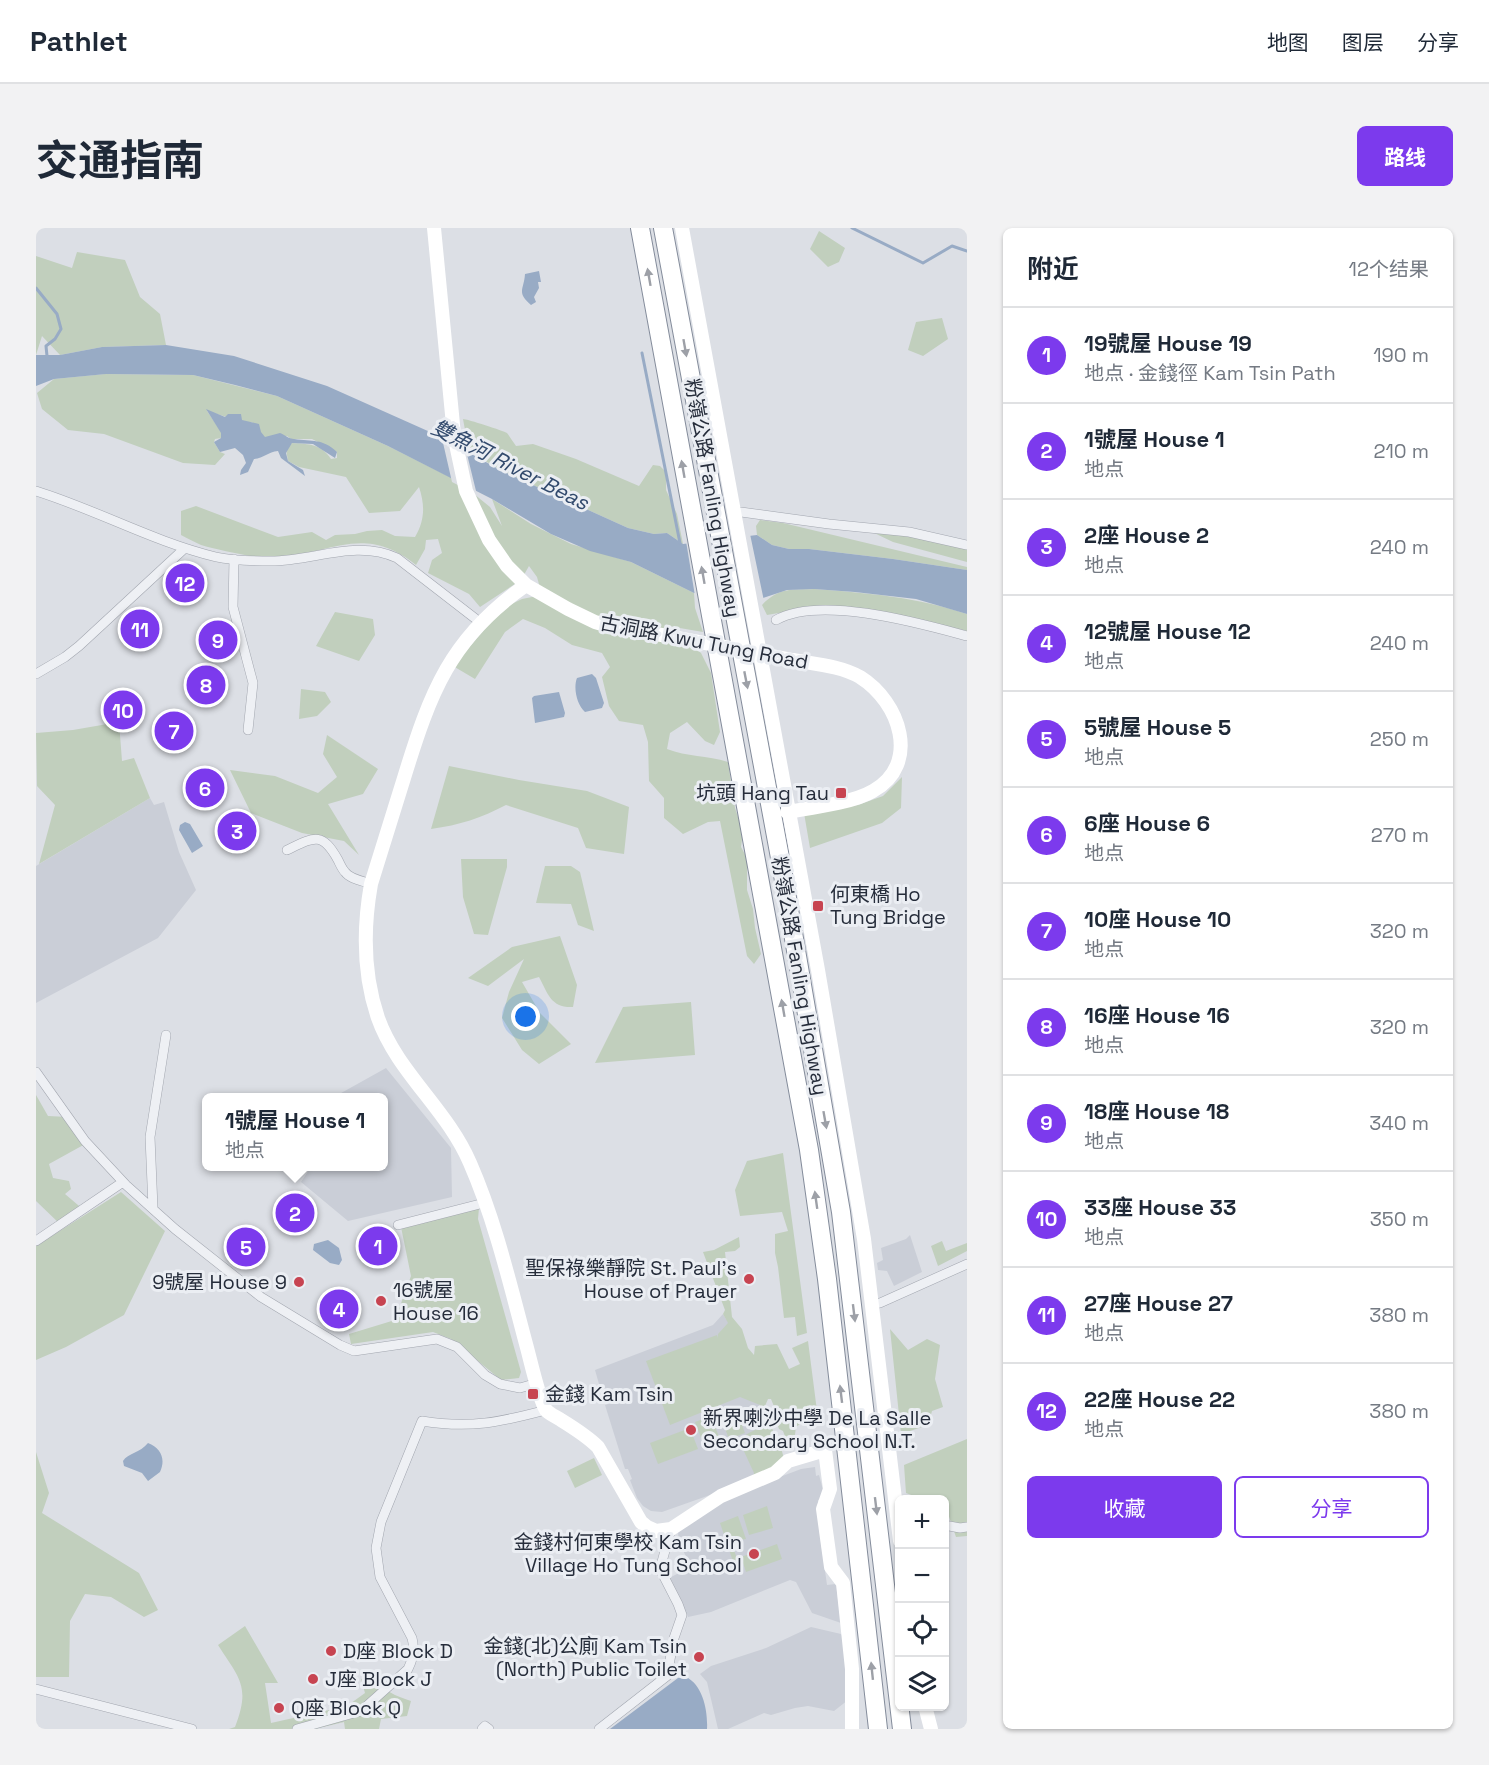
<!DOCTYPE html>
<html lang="zh">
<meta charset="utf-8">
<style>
:root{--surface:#fff;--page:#f2f2f3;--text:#1f2937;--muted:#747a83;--line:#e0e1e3;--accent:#7c3aed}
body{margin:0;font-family:"Space Grotesk","Noto Sans SC",sans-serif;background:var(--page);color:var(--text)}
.controls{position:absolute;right:18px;bottom:18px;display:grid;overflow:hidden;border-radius:9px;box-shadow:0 2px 4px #0004}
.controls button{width:54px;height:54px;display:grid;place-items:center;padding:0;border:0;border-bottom:2px solid var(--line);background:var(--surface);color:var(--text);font:30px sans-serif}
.you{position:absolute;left:490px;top:789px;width:21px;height:21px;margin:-15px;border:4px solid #fff;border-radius:50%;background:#1a73e8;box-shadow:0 0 0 9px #1a73e833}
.badge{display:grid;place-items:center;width:39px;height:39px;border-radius:50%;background:var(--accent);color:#fff;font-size:20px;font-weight:700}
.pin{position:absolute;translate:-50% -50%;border:3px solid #fff;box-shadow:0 2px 6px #0006}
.popup{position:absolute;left:166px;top:865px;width:186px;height:78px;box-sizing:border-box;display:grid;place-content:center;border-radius:9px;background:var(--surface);filter:drop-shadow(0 2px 4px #0005);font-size:20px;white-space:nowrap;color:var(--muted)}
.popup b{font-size:22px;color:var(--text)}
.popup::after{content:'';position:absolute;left:50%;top:100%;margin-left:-12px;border:12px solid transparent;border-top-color:var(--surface)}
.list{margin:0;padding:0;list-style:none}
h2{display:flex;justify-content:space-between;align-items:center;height:78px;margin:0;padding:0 24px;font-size:26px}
h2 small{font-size:20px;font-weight:400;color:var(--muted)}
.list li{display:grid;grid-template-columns:39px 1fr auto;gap:18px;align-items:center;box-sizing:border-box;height:96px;padding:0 24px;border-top:2px solid var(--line)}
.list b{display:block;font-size:22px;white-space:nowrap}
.list p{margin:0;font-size:20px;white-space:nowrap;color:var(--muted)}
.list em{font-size:20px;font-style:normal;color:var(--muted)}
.actions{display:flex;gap:12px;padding:18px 24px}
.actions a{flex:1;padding:14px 0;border:2px solid var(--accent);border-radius:9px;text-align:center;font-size:21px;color:var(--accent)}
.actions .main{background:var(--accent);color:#fff}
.icon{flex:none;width:33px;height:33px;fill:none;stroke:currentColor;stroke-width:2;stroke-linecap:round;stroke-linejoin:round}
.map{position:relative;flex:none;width:931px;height:1501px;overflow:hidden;border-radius:9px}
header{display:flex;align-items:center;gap:36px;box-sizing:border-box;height:84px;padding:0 30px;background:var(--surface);border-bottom:2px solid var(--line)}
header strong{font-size:28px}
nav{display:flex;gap:33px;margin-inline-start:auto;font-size:21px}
.intro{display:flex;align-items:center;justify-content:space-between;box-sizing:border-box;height:144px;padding:0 36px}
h1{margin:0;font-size:42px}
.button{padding:15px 27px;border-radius:9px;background:var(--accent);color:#fff;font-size:21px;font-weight:700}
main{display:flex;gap:36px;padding:0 36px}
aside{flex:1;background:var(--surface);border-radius:9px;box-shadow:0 2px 4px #0004}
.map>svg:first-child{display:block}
.built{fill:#caced7}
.green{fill:#c1cfbd}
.water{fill:#98abc5}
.pier{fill:#dcdfe5}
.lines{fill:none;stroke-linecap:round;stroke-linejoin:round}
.stream{stroke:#98abc5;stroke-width:3}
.street-casing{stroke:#a2a6af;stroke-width:10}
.highway-casing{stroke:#848c9b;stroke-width:20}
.street{stroke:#eef0f4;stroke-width:9}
.secondary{stroke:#fff;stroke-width:14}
.highway{stroke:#fff;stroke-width:18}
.secondary-bridge{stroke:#fff;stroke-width:14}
.oneway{fill:#9da0a7}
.poi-dot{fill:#c74451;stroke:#ebeef3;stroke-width:2}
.labels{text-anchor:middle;stroke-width:6;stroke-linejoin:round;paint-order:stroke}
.street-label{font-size:20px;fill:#262d3b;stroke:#ebeef3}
.poi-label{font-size:20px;fill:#262d3b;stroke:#ebeef3;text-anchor:start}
.water-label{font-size:21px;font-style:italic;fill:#324a6d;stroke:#ebeef3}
</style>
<header>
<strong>Pathlet</strong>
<nav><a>地图</a><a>图层</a><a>分享</a></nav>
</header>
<div class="intro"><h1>交通指南</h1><a class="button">路线</a></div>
<main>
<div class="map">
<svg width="931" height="1501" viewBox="0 0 931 1501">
<rect width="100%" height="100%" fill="#dcdfe5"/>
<path class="built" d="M 114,570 L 118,577 L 128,574 L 143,624 L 160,662 L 122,710 L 0,775 L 0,638 Z
M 350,840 L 415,920 L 416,969 L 312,993 L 265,954 L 275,939 L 348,938 L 348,870 L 298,869 Z
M 874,1007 L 886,1044 L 858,1058 L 851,1043 L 842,1042 L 841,1035 L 847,1032 L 845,1020 L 870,1011 Z
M 687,1086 L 695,1099 L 745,1236 L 722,1250 L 626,1284 L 615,1283 L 607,1278 L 601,1270 L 594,1252 L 596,1251 L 592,1241 L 589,1241 L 569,1177 L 572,1176 L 569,1169 L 567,1170 L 559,1142 L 677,1097 Z
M 779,1239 L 780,1248 L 783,1247 L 789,1269 L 782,1272 L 783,1300 L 791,1357 L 800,1356 L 805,1395 L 776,1385 L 760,1354 L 754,1352 L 675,1384 L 652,1389 L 633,1350 L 655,1339 L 643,1314 L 642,1304 L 673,1279 L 736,1252 L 765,1241 Z
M 775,1399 L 805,1406 L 808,1409 L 812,1472 L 798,1483 L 772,1478 L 759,1480 L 735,1487 L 728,1485 L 692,1501 L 682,1501 L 671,1454 L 664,1446 L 675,1438 L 730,1420 Z"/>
<path class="green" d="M 783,3 L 809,20 L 803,34 L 792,39 L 774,21 Z
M 41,24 L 89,32 L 104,69 L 124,86 L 130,117 L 66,119 L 24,127 L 6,108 L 0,127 L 0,28 L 36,40 Z
M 906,90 L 912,111 L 887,128 L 872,122 L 880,94 Z
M 69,146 L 157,147 L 241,168 L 352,218 L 422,253 L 454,279 L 466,298 L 456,271 L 495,296 L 535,316 L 595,334 L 658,365 L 659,380 L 667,404 L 632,398 L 665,425 L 675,445 L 684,504 L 678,517 L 669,513 L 651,494 L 634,505 L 631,521 C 651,529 671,527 692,534 L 699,580 L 707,604 L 705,619 L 711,630 L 711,662 L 717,681 L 719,700 L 725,726 L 718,736 L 711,728 L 684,593 L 672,594 L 647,606 L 628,590 L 628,570 L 613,553 L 612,514 L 607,497 L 583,493 L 573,478 L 566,449 L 574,439 L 566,425 L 536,417 L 509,400 L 487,391 L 469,404 L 439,451 L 417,438 L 467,380 L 486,371 L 506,367 L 501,349 L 493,338 L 485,352 L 444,379 L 433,366 L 392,345 L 396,332 L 406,325 L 402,311 L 390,312 L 389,321 L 380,337 C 328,295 295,326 239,330 C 222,331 182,322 165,317 C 158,314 151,310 145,307 L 145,283 L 160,278 L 242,309 L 276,304 L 290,312 L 299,307 L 319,306 L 331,303 L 346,302 L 359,308 L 379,309 C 389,292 389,277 383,259 L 364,283 L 333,285 L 310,249 L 263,239 L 252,233 L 250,221 L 256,215 C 273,216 285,216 295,231 L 301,230 L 301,224 L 276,211 L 255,211 L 251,208 L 229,211 L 216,194 L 210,195 L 171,183 L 186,205 L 185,210 L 179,211 L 178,214 L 184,224 L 189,226 L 179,237 L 147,235 L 68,206 L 32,202 L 6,181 L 1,165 L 18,151 Z
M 427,191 C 431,191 468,203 471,205 C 474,209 477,214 480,218 L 497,216 L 540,231 L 603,258 L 617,237 L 624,238 L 630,244 L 630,262 L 641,286 L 647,316 L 631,305 L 618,306 L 592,300 L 466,243 L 441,228 L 432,218 Z
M 724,292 L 747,295 L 931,339 L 931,342 L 857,331 L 773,321 L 753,321 L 736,317 L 721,307 L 720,298 Z
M 834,303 L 903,313 L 931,321 L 931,334 L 857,314 Z
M 778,361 C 831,365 881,369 931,386 L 931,403 L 855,385 L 788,377 L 731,387 L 726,377 C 743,359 756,362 778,361 Z
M 299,384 L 337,391 L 339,407 L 323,433 L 280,418 Z
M 265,461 L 289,464 L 295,474 L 281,488 L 263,491 Z
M 83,494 L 86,533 L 98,530 L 114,570 L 3,636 L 19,577 L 1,558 L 0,505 L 37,502 Z
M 291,507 L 342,541 L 327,566 L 292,576 L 323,627 L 308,613 L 266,605 L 215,585 L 194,542 L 239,548 L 282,565 L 301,549 L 287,526 Z
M 413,538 L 483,552 L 551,563 L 593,579 L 588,626 L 550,620 L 542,600 L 470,577 C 445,590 424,597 395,601 Z
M 866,549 L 865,580 L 846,595 L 774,620 L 768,585 L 822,577 L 847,568 Z
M 425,631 L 471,631 L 471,639 L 452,707 L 438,706 L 427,669 Z
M 509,638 L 535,638 L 544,644 L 558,703 L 542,697 L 535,676 L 500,675 Z
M 524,708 L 541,757 L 537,779 C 515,780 512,766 503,749 L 486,754 L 504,785 L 535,816 L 503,836 L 486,822 L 466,790 L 473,764 L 488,731 L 452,758 L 432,750 L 476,719 Z
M 655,774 L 659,827 L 559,835 L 587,779 Z
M 0,867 L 12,888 L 32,889 L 51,915 L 13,936 L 17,950 L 33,953 L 35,961 L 29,966 L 49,983 L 26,998 L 0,973 Z
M 747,925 L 771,1105 L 761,1108 L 759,1089 L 748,1090 L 742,1039 L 739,1025 L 739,1006 L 752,1003 L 746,984 L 704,988 L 699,962 L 711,933 Z
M 85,964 L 129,1003 L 88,1087 L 30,1119 L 0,1132 L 0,1018 Z
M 443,980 L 442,991 L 485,1144 L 483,1150 L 465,1152 L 415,1111 L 397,1104 L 315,1116 L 313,1106 L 359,1092 L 375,1048 L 365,999 Z
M 703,1009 L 704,1019 L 699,1023 L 689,1024 L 696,1089 L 706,1101 L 712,1120 L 718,1127 L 719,1118 L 741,1116 L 753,1141 L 764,1136 L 756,1120 L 772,1113 L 781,1183 L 760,1199 L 757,1221 L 754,1222 L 747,1203 L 743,1201 L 740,1193 L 743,1191 L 735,1171 L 732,1171 L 729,1178 L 737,1203 L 742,1208 L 748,1231 L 745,1236 L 717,1249 L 718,1245 L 706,1219 L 701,1214 C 708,1206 721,1201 731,1197 L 724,1177 L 704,1169 L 634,1197 L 610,1133 L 681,1107 L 682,1110 L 682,1106 L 692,1095 L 687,1086 L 689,1082 L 667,1024 L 678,1022 Z
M 906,1013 L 910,1023 L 931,1015 L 931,1023 L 902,1038 L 895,1018 Z
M 854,1101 L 872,1122 L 891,1111 L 904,1117 L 899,1151 L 907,1179 L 896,1183 L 892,1197 L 865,1206 Z
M 699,1179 L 709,1205 L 693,1211 L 683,1185 Z
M 675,1188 L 685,1214 L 669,1220 L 659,1194 Z
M 654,1200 L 662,1221 L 622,1236 L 614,1215 Z
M 931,1211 L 931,1308 L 920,1309 L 909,1277 L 908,1272 L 879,1271 L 878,1268 L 870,1265 L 868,1237 Z
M 0,1224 L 13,1265 L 6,1285 L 103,1345 L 122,1382 L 108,1389 L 75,1369 L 49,1366 L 34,1393 L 33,1449 L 0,1449 Z
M 558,1230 L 566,1247 L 539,1260 L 531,1243 Z
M 731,1278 L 737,1300 L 713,1307 L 707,1287 Z
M 702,1288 L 710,1311 L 704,1312 L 694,1310 L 705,1343 L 701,1345 L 684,1295 Z
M 741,1316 L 746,1331 L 710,1344 L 705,1329 Z
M 209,1398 L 242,1455 L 229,1455 L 235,1495 L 311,1478 L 329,1465 L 325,1451 L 340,1449 C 348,1463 359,1468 375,1473 L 371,1488 L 345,1491 L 343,1501 L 309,1501 L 308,1494 L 279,1501 L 193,1501 L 199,1499 C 215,1458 203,1450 182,1417 Z"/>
<path class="water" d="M 503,43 L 505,54 L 502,54 L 503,60 L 498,69 L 500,74 L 495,77 C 480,64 488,62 489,46 Z
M 130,117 L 198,128 L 291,158 L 403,208 L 466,243 L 592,300 L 618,306 L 631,305 L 647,316 L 721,307 L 736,317 L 753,321 L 773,321 L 857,331 L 931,342 L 931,386 L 880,371 L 819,364 L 778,361 L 751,362 L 727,370 L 658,365 L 595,334 L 554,323 L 515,306 L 456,271 L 352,218 L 241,168 L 199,157 L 157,147 L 70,146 L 18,151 L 0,158 L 0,127 L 24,127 L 66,119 Z
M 170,181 L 189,189 L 192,186 L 205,186 L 206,192 L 223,196 L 225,204 L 229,209 L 244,205 C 249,207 253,211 258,211 C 277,214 286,210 301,224 L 299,230 L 277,216 L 256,215 L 250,225 L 252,233 L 267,242 L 269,248 L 245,230 L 242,223 C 232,224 228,230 218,231 L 212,244 L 204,247 L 205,242 L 210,235 L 207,227 L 199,220 L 184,224 L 178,214 L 185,210 L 185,205 Z
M 556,446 L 560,450 L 568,475 L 566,480 L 549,484 C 541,477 537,460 541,450 Z
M 523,464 L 529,485 L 528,489 L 499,495 L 496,470 L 498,468 Z
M 149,594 L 154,596 L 167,618 L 156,625 L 143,602 L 144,597 Z
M 292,1012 L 303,1020 L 306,1032 L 303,1037 L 294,1035 L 277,1022 L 278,1016 Z
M 112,1215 C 125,1220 130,1231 124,1244 L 112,1253 L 106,1245 L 88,1238 L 87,1233 C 92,1225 104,1225 112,1215 Z
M 650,1449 C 667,1457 672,1483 671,1501 L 574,1501 L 642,1450 Z"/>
<path class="pier" d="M 405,206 L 429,218 L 441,267 L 416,254 Z
M 714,306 L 728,373 L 659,368 L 650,313 Z"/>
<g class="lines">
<path class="stream" d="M 816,0 L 887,35 L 916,18 L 931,23
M 0,60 L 21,86 L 25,101 L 19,111 L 10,118 L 11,128
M 606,125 L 644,315"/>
<defs>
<path id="street" d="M 0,263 C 61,282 118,314 180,329 C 198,333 217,333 235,333 C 278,333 320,311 361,330 L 445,395
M 698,287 L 705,284 L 793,296 L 873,304 L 931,317
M 198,331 L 197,379 L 217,455 L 212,502
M 740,392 C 784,367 883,395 931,408
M 0,446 L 29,429 L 43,418 L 149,320
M 251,622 C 278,609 286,603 302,632 C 304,636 306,641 309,644 C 314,651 327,653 335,656
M 0,844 L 49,913 L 90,957 L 139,1001 L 225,1069 L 304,1117 L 318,1123 L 401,1111 L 421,1119 L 449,1147 L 464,1156 L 484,1160 L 501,1155
M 117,980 L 114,909 L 130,807
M 362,997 L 448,975
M 0,1013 L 87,954
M 836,1077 L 844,1075 L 931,1036
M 908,1297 L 924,1300 L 931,1299
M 0,1461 L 156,1501
M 261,1501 L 325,1483 L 372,1441 C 377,1431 379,1421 376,1410 L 344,1349 L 340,1320 L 345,1294 L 386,1193 C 434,1201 465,1194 510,1182
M 446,1501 L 449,1498 L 453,1501
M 563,1501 L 631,1448 L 638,1410 L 646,1387 L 642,1376 L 624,1341 L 635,1301"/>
<path id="highway" d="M 604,0 L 773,922 L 791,1051 L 842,1501
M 627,0 L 745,635 L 805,984 L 866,1501"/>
</defs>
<use href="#street" class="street-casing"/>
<use href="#highway" class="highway-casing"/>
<use href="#street" class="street"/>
<path class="secondary" d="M 398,0 L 418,207 L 430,263 L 453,312 L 471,338 L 490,357 L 532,381 L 559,394 L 576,399 L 632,408
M 646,0 L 782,742 L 828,1011 L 864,1313
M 490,357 C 414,410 394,465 368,550 C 357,585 346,620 335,656 C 327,701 327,746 342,790 C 361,844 411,881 434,935 C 459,992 474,1056 490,1116 C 494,1130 503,1172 510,1182 C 513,1186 521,1189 525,1192 C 538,1200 551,1208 562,1219 L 605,1294 L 611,1299 L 620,1303 L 635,1301 L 685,1268 L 739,1245 L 752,1233 L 789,1222 L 794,1261 L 787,1281 L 795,1339 L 807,1355 L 816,1441 L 816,1501
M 751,584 C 774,580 817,575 837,563 C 885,536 864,474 824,449 C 805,438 779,436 757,432
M 889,1478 L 895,1501"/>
<use href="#highway" class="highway"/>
<path class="secondary-bridge" d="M 632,408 L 757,432"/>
</g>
<defs><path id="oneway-solid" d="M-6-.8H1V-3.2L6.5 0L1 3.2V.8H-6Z" transform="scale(1.5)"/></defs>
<g class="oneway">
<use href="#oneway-solid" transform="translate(613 49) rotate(-100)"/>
<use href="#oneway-solid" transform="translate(649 120) rotate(80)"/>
<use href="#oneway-solid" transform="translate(647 241) rotate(-100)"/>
<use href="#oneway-solid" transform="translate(667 347) rotate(-100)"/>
<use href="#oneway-solid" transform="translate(710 452) rotate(79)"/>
<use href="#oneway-solid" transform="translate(747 780) rotate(-100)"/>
<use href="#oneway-solid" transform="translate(789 892) rotate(80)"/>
<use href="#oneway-solid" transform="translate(780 972) rotate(-98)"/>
<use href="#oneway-solid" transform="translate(818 1085) rotate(83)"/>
<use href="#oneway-solid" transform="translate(805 1166) rotate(-97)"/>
<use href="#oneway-solid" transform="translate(840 1278) rotate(83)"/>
<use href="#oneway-solid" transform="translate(836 1443) rotate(-96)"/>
</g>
<g class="poi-dot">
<rect x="799" y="559" width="12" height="12" rx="3"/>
<rect x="776" y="672" width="12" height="12" rx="3"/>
<circle cx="713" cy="1051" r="6"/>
<circle cx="263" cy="1054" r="6"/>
<circle cx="345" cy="1073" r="6"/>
<rect x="491" y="1160" width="12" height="12" rx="3"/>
<circle cx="655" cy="1202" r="6"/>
<circle cx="718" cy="1326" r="6"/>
<circle cx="295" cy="1423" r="6"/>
<circle cx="663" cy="1429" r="6"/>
<circle cx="277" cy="1451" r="6"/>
<circle cx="243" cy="1480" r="6"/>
</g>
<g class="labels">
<g class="street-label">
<text transform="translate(677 270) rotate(80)" y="7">粉嶺公路 Fanling Highway</text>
<text transform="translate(668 414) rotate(11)" y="7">古洞路 Kwu Tung Road</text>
<text transform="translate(764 748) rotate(80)" y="7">粉嶺公路 Fanling Highway</text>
</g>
<g class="poi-label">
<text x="793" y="572" text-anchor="end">坑頭 Hang Tau</text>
<text x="794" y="673">何東橋 Ho<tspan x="794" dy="23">Tung Bridge</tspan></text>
<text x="701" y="1047" text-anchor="end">聖保祿樂靜院 St. Paul's<tspan x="701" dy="23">House of Prayer</tspan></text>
<text x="251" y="1061" text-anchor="end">9號屋 House 9</text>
<text x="357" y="1069">16號屋<tspan x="357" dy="23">House 16</tspan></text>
<text x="509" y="1173">金錢 Kam Tsin</text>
<text x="667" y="1197">新界喇沙中學 De La Salle<tspan x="667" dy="23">Secondary School N.T.</tspan></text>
<text x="706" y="1321" text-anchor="end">金錢村何東學校 Kam Tsin<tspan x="706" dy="23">Village Ho Tung School</tspan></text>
<text x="651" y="1425" text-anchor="end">金錢(北)公廁 Kam Tsin<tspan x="651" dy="23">(North) Public Toilet</tspan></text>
<text x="307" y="1430">D座 Block D</text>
<text x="289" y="1458">J座 Block J</text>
<text x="255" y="1487">Q座 Block Q</text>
</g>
<g class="water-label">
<text transform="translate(474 237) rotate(27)" y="7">雙魚河 River Beas</text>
</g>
</g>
</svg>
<div class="controls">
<button>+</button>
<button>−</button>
<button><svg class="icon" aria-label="locate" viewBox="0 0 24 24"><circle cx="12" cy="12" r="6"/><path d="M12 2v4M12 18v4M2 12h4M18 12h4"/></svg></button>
<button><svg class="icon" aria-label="layers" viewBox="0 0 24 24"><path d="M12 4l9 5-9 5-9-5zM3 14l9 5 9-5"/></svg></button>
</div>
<div class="you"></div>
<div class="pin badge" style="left:342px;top:1018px">1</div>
<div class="pin badge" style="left:259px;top:985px">2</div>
<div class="popup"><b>1號屋 House 1</b>地点</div>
<div class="pin badge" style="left:201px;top:603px">3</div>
<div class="pin badge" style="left:303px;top:1081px">4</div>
<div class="pin badge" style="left:210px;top:1019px">5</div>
<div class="pin badge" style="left:169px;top:560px">6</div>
<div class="pin badge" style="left:138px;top:503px">7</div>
<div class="pin badge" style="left:170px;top:457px">8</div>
<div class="pin badge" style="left:182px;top:412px">9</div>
<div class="pin badge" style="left:87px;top:482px">10</div>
<div class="pin badge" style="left:104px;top:401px">11</div>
<div class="pin badge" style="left:149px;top:355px">12</div>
</div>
<aside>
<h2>附近<small>12个结果</small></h2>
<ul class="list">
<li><span class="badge">1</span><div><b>19號屋 House 19</b><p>地点 · 金錢徑 Kam Tsin Path</p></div><em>190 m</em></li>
<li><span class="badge">2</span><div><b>1號屋 House 1</b><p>地点</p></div><em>210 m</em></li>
<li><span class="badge">3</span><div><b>2座 House 2</b><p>地点</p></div><em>240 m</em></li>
<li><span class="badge">4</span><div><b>12號屋 House 12</b><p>地点</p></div><em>240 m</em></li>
<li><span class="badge">5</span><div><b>5號屋 House 5</b><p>地点</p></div><em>250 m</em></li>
<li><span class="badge">6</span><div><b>6座 House 6</b><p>地点</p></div><em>270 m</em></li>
<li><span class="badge">7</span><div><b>10座 House 10</b><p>地点</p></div><em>320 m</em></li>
<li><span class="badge">8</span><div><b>16座 House 16</b><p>地点</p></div><em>320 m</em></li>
<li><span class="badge">9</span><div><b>18座 House 18</b><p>地点</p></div><em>340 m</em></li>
<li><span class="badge">10</span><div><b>33座 House 33</b><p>地点</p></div><em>350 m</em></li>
<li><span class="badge">11</span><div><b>27座 House 27</b><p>地点</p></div><em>380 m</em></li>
<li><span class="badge">12</span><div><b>22座 House 22</b><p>地点</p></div><em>380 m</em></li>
</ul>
<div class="actions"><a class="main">收藏</a><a>分享</a></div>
</aside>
</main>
